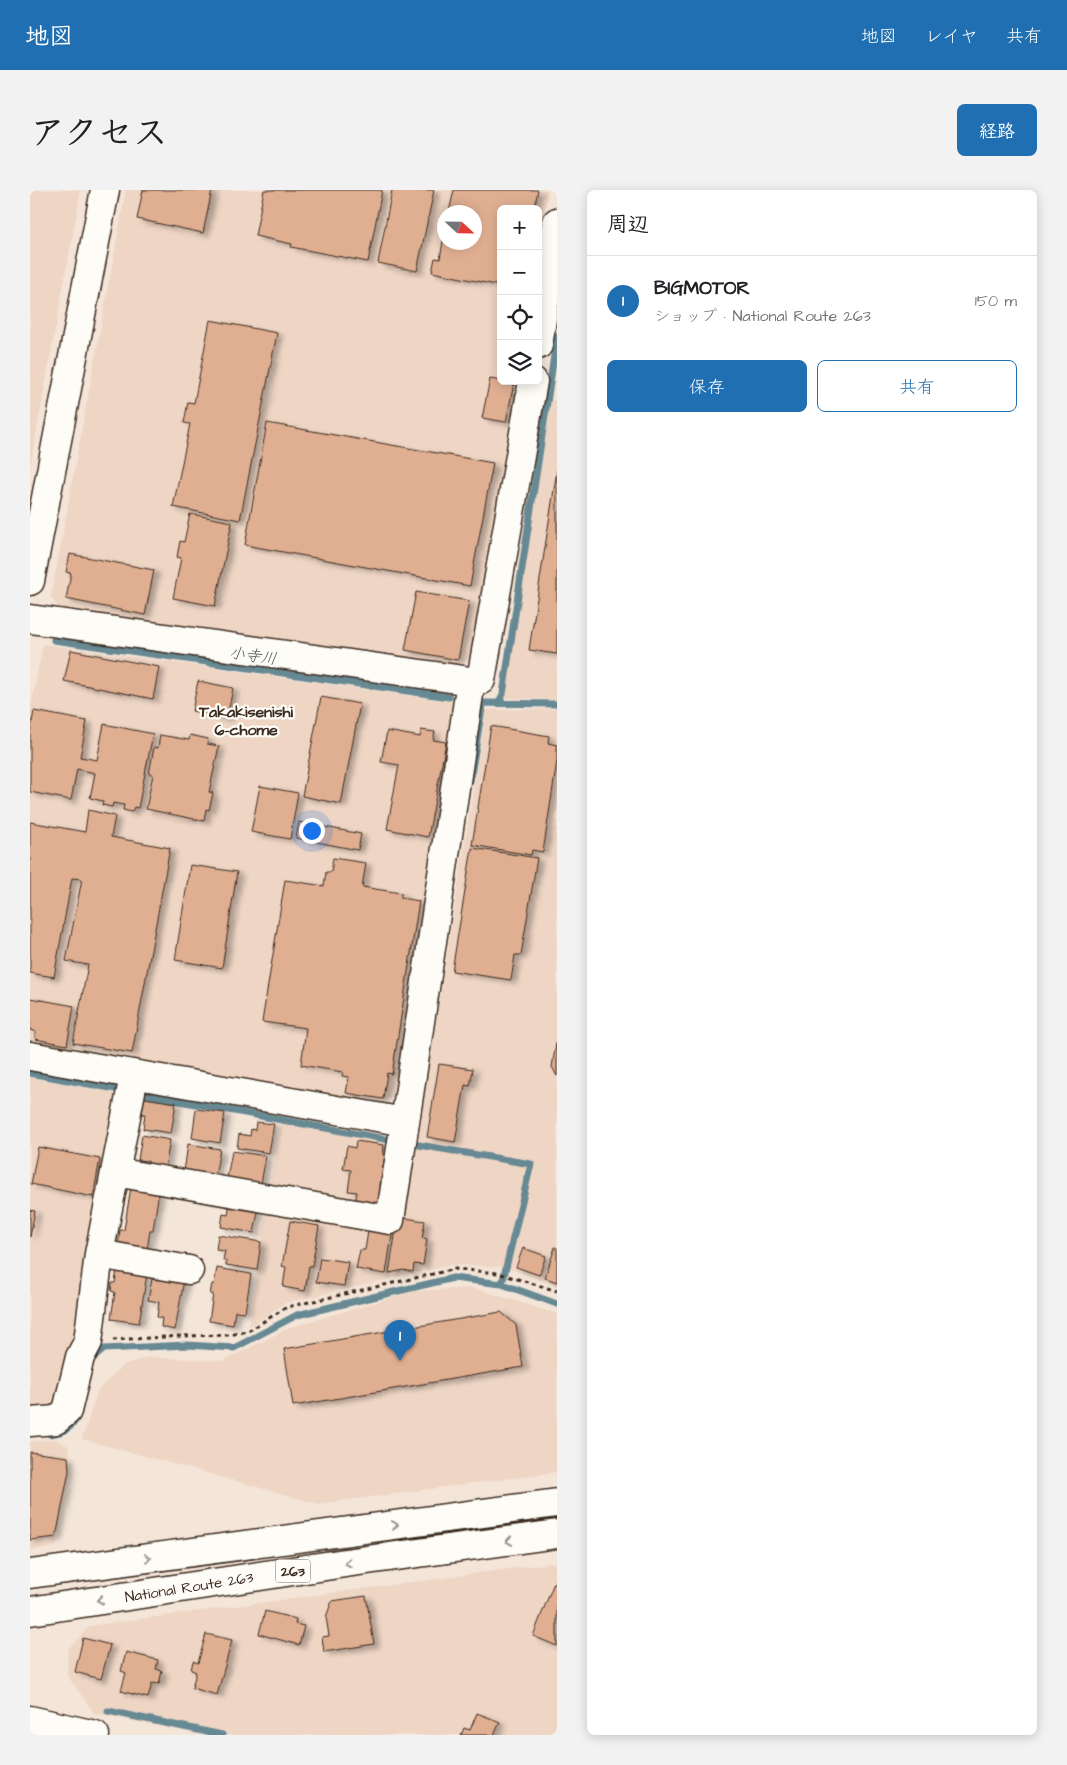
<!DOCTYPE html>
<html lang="ja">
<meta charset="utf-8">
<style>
:root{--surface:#fff;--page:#f2f2f2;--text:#202124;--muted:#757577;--line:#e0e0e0;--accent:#1f6fb2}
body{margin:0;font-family:"Architects Daughter","Klee One",sans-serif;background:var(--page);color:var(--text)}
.controls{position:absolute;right:15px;top:15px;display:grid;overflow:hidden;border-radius:8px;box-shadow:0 2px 12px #0003}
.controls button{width:45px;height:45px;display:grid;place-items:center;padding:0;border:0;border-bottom:1px solid var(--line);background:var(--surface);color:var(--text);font:25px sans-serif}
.compass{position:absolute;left:407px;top:15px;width:45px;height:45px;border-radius:50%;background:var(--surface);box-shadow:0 2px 12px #0003;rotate:112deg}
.you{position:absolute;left:281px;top:640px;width:18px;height:18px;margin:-12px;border:4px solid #fff;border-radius:50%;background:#1a73e8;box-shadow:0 0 0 8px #1a73e833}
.badge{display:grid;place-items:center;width:32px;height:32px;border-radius:50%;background:var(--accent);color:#fff;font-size:16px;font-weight:700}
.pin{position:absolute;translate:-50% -41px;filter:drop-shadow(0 1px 2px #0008)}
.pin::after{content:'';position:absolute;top:26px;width:18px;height:15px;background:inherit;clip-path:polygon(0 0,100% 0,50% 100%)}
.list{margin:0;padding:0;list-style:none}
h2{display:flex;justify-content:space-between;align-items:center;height:65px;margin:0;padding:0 20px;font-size:21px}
h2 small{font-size:16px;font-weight:400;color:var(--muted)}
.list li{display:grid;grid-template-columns:32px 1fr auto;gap:15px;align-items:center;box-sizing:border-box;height:90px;padding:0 20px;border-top:1px solid var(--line)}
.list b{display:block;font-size:19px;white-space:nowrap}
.list p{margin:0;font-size:16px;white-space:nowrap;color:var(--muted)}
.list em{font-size:16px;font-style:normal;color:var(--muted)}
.actions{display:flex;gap:10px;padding:15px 20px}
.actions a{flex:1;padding:11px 0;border:1px solid var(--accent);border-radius:8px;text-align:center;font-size:18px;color:var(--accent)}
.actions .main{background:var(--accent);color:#fff}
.icon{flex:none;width:28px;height:28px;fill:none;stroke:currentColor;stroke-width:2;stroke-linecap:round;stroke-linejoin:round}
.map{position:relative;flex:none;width:527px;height:1545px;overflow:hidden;border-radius:8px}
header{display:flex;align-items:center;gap:30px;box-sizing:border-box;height:70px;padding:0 25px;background:var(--accent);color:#fff}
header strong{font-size:24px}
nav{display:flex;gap:28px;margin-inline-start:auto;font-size:18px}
.intro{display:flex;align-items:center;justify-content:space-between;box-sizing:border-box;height:120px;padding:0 30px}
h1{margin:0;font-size:35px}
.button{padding:12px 22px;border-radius:8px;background:var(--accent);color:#fff;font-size:18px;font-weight:700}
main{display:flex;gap:30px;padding:0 30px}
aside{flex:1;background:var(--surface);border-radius:8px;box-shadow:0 2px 12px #0003}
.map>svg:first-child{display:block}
.built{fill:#eed5c4;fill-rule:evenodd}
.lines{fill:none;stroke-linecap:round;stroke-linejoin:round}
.stream{stroke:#668994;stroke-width:7}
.building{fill:#e0af92;stroke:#3b2a1e;filter:url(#shadow)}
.minor-casing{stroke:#3b2a1e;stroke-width:31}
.highway-casing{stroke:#3b2a1e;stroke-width:31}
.path{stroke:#3b2a1e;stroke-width:3;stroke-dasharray:4 4;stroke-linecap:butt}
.minor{stroke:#fdfcf7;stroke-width:28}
.highway{stroke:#fdfcf7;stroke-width:28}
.oneway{stroke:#9c938a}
.labels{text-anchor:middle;stroke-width:4.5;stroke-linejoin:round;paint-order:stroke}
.shield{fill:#fdfcf7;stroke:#75695f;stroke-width:1}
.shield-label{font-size:14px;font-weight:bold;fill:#3b2a1e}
.street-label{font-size:15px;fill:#3b2a1e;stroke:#fdfcf7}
.water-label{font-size:16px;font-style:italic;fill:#505a59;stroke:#fdfcf7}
.neighbourhood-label{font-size:16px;font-weight:bold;fill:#3b2a1e;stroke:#fdfcf7}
</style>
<header>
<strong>地図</strong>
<nav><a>地図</a><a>レイヤ</a><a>共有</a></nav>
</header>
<div class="intro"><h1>アクセス</h1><a class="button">経路</a></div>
<main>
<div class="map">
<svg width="527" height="1545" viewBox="0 0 527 1545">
<defs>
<filter id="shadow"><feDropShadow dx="5.5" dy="3" stdDeviation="2.5" flood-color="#0004"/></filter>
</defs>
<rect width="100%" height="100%" fill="#f4e5d9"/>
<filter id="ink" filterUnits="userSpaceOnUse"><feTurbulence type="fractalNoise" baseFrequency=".02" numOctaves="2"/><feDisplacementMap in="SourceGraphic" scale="10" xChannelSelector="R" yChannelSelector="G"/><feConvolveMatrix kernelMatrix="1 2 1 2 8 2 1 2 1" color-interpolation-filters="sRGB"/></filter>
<g filter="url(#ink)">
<path class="built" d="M 0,0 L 51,0 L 0,277 Z
M 96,0 L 518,0 L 508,62 L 508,19 L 471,19 L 471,191 L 487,191 L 442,465 L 428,479 L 28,418 L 21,407 ZM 414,22 L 444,22 L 444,52 L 414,52 Z
M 521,210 L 527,211 L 527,510 L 475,508 Z
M 13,454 L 425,512 L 365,905 L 349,917 L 0,852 L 0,522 Z
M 527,519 L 527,1096 L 474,1077 L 421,1075 L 255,1113 L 219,1137 L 251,927 L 387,953 L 456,520 Z
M 0,887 L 90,904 L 35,1214 L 0,1224 Z
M 444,1098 L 527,1124 L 527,1282 L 289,1314 L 52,1249 L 68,1200 L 93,1175 L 119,1167 L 193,1171 L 261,1137 L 385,1101 Z
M 26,1249 L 39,1257 L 40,1281 L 26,1357 L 0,1360 L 0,1252 Z
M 522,1373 L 527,1374 L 527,1545 L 173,1545 L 64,1523 L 37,1485 L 38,1459 L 60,1436 Z"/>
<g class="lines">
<path class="stream" d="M 24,450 L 419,507
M 468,514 L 473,504 L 527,146
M 440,591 L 453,513 L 527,514
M 0,883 L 96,901
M 106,903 L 366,951
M 377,953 L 501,974 L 472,1094
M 60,1173 L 61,1170 L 74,1159 L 157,1155 L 204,1158 L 267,1125 L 423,1088 L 472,1094 L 527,1114
M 20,1244 C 36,1242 46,1236 49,1220
M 78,1521 L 192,1545"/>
</g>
<path class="building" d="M 113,0 L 182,0 L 173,43 L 107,29 Z
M 234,0 L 352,0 L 338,72 L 261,57 L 262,54 L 225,46 Z
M 362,0 L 404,0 L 387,81 L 348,73 Z
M 424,0 L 508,0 L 504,19 L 471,19 L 471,96 L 402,82 L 405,68 L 410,69 L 414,45 L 414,52 L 444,52 L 444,22 L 419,22 Z
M 180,130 L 247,143 L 210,330 L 143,317 L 160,234 L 154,233 L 158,212 L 164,213 Z
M 460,189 L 484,193 L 476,232 L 452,228 Z
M 237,233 L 463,273 L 440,396 L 215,355 Z
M 527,280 L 527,464 L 499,460 Z
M 160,324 L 202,332 L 185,416 L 143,408 L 151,368 L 147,367 L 150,351 L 154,352 Z
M 40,364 L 124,380 L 115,425 L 36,409 L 41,383 L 36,382 Z
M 386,402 L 439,411 L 428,470 L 375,460 Z
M 41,460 L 129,477 L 123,509 L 34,491 Z
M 168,491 L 203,498 L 197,528 L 162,521 Z
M 291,507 L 330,514 L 311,614 L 272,606 Z
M 4,521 L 57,531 L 50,567 L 67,570 L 74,534 L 123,544 L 108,618 L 104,617 L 102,622 L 93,620 L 94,615 L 83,613 L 82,617 L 72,615 L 73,611 L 60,608 L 65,583 L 47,579 L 41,610 L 0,602 L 0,543 Z
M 461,536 L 519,546 L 518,553 L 527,555 L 527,571 L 513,662 L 502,660 L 501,665 L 442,655 Z
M 391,540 L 405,542 L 403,550 L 416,552 L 398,647 L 357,639 L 369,575 L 351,572 L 357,541 L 390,547 Z
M 130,545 L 159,550 L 160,545 L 178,549 L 177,554 L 189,556 L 179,602 L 183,603 L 179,620 L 176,619 L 174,631 L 116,619 L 123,584 L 119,584 L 124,557 L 128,558 Z
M 230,596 L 268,603 L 260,649 L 221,642 Z
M 58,620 L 85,626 L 81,647 L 140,658 L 102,863 L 43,853 L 58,775 L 36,771 L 52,689 L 42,688 L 24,787 L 0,783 L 0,632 L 55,642 Z
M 269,632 L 331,644 L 328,660 L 266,648 Z
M 442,658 L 507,668 L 491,765 L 485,765 L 481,790 L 422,781 Z
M 303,668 L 336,673 L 332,697 L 371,703 L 371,708 L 389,711 L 362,884 L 357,883 L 353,909 L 316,903 L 319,887 L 312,886 L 313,882 L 271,875 L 276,838 L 232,832 L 255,690 L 294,696 L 296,682 L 301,682 Z
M 160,675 L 207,682 L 192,778 L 145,770 Z
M 0,808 L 44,816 L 37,855 L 5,849 L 6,842 L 0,840 Z
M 527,848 L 527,886 L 522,877 Z
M 409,874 L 443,879 L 440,896 L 435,895 L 425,952 L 397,947 Z
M 114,908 L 146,913 L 141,943 L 113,939 L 115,924 L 112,924 Z
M 166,919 L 195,923 L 190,953 L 162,948 Z
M 226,932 L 244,934 L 239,963 L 207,958 L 209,944 L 220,946 L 221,939 L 225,940 Z
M 112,945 L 140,950 L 135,979 L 117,976 L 118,971 L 108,970 Z
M 326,951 L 354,955 L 353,965 L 355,966 L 350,995 L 355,996 L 351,1017 L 325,1013 L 327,1002 L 318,1001 L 321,980 L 313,979 L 317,956 L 325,958 Z
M 158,954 L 190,959 L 185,987 L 154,982 Z
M 8,957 L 70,969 L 63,1007 L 1,994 Z
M 202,961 L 236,966 L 231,994 L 197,988 Z
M 101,997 L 129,1001 L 123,1040 L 120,1040 L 117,1061 L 88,1057 L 90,1040 L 94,1040 Z
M 200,1011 L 229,1016 L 224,1043 L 191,1037 L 193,1024 L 198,1025 Z
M 0,1020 L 5,1021 L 0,1047 Z
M 368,1027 L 395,1031 L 392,1048 L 397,1049 L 393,1075 L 384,1074 L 383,1082 L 374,1080 L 359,1083 Z
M 260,1031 L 289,1036 L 282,1076 L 279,1076 L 275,1101 L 253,1097 L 256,1077 L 252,1076 Z
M 339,1035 L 363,1038 L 356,1084 L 326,1079 L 330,1060 L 335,1060 Z
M 188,1045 L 231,1052 L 227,1080 L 196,1075 L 196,1071 L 193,1070 L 195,1061 L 186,1060 Z
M 525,1057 L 527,1058 L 527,1092 L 515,1088 Z
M 493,1058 L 516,1066 L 509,1085 L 486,1077 Z
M 290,1068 L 318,1072 L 314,1096 L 286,1092 Z
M 187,1078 L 221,1084 L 215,1122 L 205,1121 L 203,1135 L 179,1131 L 183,1104 L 180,1104 L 182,1094 L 184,1094 Z
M 87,1079 L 117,1084 L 109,1133 L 81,1129 L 85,1102 L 81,1101 L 82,1093 L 85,1093 Z
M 129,1086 L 154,1090 L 145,1140 L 131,1137 L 132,1128 L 127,1127 L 129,1112 L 118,1110 L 122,1089 L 128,1090 Z
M 471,1122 L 486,1135 L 493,1177 L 263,1216 L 254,1159 Z
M 0,1262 L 38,1267 L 39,1281 L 26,1347 L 0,1350 Z
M 525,1390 L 527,1390 L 527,1456 L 503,1446 Z
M 336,1406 L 344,1454 L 294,1462 L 292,1447 L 299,1446 L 296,1427 L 302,1411 Z
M 235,1421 L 266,1429 L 265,1434 L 274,1436 L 269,1455 L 229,1444 Z
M 176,1444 L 202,1450 L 187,1505 L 162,1498 L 166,1482 L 161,1480 L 163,1471 L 168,1473 Z
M 53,1448 L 80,1455 L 71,1489 L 45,1482 Z
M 96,1462 L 128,1470 L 126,1479 L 132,1481 L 129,1494 L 122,1493 L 118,1508 L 91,1501 L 96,1483 L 91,1481 Z
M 447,1523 L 470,1532 L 464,1545 L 431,1545 L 434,1538 L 440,1540 Z"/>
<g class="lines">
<defs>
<path id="minor" d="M 508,155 L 527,32
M 0,391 L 75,0
M 0,429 L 441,491 L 451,490 L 503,191
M 0,866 L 375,932 L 441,491
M 85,982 L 360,1030 L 375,932
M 69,1064 L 159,1080
M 0,1232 L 26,1230 L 37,1221 L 50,1167 L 58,1152 L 69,1064 L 104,886"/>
<path id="highway" d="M 0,1384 L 527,1313
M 0,1421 L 315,1373 L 527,1344
M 0,1530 L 65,1545"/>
</defs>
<use href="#minor" class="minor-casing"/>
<use href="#highway" class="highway-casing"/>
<path class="path" d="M 83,1150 L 153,1146 L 199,1145 L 218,1141 L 257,1117 L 425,1079 L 468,1083 L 527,1101"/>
<use href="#minor" class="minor"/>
<use href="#highway" class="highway"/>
</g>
<defs><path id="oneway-chevron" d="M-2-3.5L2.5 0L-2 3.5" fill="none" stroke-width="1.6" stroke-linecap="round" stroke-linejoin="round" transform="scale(1.25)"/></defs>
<g class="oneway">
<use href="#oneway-chevron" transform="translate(365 1335) rotate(-8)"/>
<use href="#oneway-chevron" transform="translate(479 1351) rotate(172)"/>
<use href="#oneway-chevron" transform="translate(118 1368) rotate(-8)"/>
<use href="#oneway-chevron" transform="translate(318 1373) rotate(172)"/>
<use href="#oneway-chevron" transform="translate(70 1410) rotate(171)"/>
</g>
</g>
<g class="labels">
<rect class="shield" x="245.5" y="1369.5" width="35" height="23" rx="4"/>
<g class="shield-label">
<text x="263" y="1386">263</text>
</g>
<g class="street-label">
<text transform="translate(159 1397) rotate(-9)" y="5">National Route 263</text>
</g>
<g class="water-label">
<text transform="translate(223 465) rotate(8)" y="6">小寺川</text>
</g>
<g class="neighbourhood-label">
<text x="216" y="527">Takakisenishi<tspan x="216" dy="18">6-chome</tspan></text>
</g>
</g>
</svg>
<div class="controls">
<button>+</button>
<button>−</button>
<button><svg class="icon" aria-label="locate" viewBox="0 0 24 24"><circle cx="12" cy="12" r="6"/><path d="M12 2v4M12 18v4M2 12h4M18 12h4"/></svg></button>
<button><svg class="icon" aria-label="layers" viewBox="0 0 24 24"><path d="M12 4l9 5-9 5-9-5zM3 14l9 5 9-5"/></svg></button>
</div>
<svg class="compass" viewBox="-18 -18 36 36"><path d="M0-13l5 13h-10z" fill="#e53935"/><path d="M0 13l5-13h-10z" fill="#757577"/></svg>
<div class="you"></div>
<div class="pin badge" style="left:370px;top:1171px">1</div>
</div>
<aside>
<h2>周辺<small></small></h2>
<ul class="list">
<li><span class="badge">1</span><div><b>BIGMOTOR</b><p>ショップ · National Route 263</p></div><em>150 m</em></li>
</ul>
<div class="actions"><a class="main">保存</a><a>共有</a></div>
</aside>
</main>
